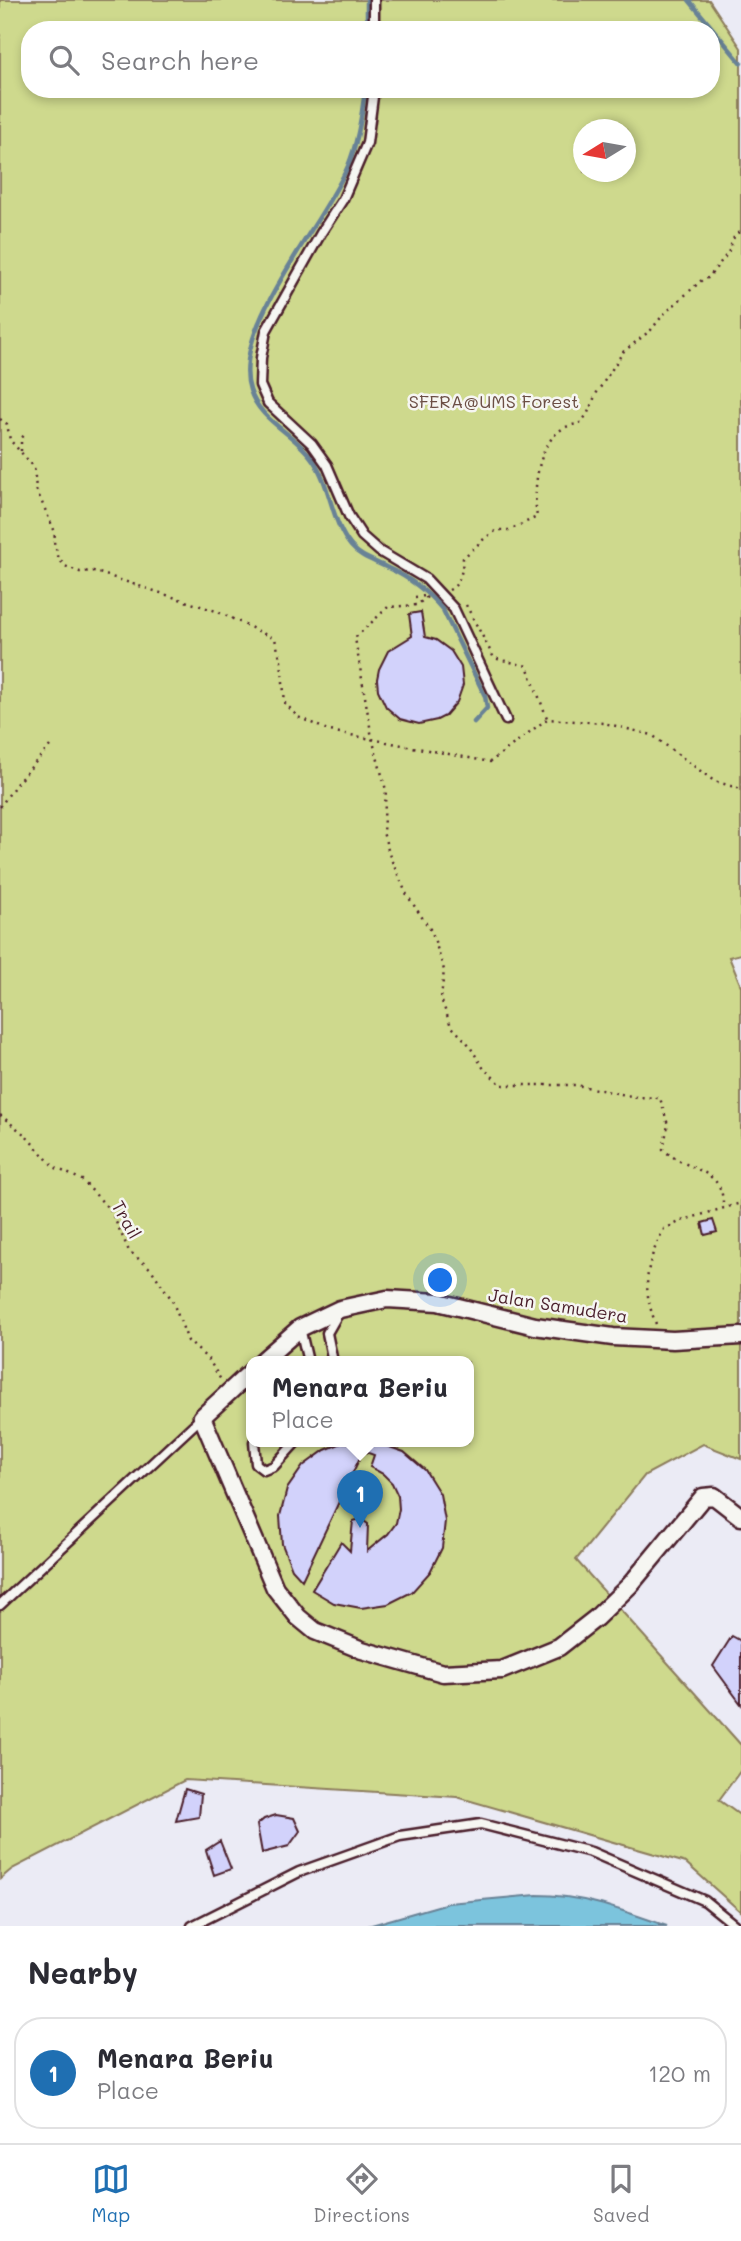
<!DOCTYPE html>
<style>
:root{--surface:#fff;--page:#f7f7f7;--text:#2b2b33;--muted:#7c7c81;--line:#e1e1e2;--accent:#1f6fb2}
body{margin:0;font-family:Mali,sans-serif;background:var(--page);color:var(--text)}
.compass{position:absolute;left:573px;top:119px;width:63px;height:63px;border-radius:50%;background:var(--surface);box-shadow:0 4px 10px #0003;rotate:259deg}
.you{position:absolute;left:441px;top:1281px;width:24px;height:24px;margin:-18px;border:5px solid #fff;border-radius:50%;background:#1a73e8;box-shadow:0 0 0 10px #1a73e833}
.badge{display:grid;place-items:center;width:46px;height:46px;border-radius:50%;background:var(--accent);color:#fff;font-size:23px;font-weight:700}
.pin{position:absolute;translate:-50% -58px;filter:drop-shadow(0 2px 4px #0008)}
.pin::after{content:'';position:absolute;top:37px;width:24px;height:21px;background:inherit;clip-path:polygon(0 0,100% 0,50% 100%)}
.popup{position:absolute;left:246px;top:1356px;width:228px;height:91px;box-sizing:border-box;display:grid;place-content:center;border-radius:14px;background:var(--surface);filter:drop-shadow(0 2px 5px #0005);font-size:23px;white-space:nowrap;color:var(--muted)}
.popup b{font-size:26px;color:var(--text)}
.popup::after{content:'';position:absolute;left:50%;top:100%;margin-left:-14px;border:14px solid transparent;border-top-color:var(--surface)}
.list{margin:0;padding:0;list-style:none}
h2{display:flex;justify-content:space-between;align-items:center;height:91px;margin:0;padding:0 28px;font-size:30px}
h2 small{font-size:23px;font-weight:400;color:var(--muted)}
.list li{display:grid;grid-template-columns:46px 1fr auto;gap:21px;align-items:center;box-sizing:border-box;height:112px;margin:0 14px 14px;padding:0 14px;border:2px solid var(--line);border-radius:28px}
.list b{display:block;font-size:26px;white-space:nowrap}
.list p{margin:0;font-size:23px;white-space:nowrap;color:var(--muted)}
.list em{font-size:23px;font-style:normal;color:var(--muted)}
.icon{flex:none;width:38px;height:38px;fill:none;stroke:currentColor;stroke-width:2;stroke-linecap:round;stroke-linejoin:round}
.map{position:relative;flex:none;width:741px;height:1926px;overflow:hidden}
.search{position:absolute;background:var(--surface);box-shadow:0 4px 10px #0003;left:21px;right:21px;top:21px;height:77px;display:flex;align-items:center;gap:18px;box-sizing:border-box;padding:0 24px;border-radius:28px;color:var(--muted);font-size:26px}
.sheet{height:217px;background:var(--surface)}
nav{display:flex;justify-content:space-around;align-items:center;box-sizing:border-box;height:98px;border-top:2px solid var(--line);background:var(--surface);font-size:19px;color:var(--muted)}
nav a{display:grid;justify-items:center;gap:4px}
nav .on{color:var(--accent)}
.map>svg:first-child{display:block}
.green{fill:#ced98d;stroke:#8c7c5c;stroke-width:2;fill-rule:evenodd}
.water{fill:#7cc4dd;stroke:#688296;stroke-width:2}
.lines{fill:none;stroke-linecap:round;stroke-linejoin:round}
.stream{stroke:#688296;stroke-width:4.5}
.building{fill:#d2d2fb;stroke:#4a1f2b;stroke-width:2}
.lane-casing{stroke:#4a1f2b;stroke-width:13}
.street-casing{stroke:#4a1f2b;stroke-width:21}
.path{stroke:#4a1f2b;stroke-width:2.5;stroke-dasharray:2 5;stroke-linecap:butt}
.lane{stroke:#f6f6f2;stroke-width:8}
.street{stroke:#f6f6f2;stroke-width:16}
.labels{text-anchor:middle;stroke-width:5;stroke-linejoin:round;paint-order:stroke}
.park-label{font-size:18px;fill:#6b4e44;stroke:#f6f6f2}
.street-label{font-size:18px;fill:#4a1f2b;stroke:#f6f6f2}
</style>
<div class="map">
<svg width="741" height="1926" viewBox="0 0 741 1926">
<rect width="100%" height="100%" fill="#ebebf5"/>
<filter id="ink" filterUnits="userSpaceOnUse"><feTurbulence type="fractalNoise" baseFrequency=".0143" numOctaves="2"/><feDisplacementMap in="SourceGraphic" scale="14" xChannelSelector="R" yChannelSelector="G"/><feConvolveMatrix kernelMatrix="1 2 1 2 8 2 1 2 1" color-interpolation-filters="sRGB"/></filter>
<g filter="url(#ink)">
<path class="green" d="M 0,0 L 709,0 L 741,48 L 741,954 L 729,957 L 741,986 L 741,1459 L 703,1444 L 645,1475 L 576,1560 L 741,1745 L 741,1770 L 719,1800 L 741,1816 L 741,1912 L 686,1863 L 457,1797 L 185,1780 L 12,1869 L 0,1879 ZM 30,30 L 711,30 L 711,89 L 30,89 ZM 584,130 L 626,130 L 626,172 L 584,172 ZM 252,1362 L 468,1362 L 468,1442 L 252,1442 Z"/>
<path class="water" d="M 537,1895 C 584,1895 624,1911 667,1926 L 368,1926 L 448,1903 Z"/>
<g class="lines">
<path class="stream" d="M 367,0 L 367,30
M 689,0 L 741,63
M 365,89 C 362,116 358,142 348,166 C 324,223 230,329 250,390 C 260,422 295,433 313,460 C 331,486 331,522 351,546 C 361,558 375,561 388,568 C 410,578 426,590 442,609
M 443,610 L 485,696 L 487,708 L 474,722"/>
</g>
<path class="building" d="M 421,612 L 425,637 L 436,640 L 451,651 L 461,667 L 463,685 L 457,702 L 445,716 L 437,720 L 419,724 L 400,719 L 386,707 L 378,690 L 377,679 L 379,669 L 388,651 L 412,636 L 409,614 Z
M 713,1220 L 717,1232 L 705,1235 L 702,1223 Z
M 344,1442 L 378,1443 L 404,1452 L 425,1470 L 440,1494 L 445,1521 L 442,1548 L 430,1572 L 412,1592 L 388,1604 L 361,1608 L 334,1603 L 312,1590 L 341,1542 L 350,1551 L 353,1521 L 361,1519 L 368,1524 L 367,1551 L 388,1534 L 396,1523 L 399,1509 L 398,1496 L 392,1483 L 383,1474 L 370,1467 L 374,1455 L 363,1451 L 302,1580 L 292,1569 L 282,1544 L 280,1516 L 287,1489 L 303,1466 L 325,1450 Z
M 732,1636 L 741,1641 L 741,1704 L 713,1666 Z
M 185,1789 L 201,1794 L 199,1817 L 176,1821 Z
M 276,1815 L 294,1818 L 300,1831 L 289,1846 L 262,1853 L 257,1825 L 264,1819 Z
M 220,1841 L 231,1869 L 214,1875 L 206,1850 Z"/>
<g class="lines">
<defs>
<path id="lane" d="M 374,0 L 374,30
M 374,89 L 367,143 L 343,199 L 321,233 L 266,331 L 261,358 L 260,385 L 268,403 L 312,444 L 327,465 L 349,516 L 362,536 L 379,551 L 426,579 L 454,609 L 506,720
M 300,1328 L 308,1362
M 333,1362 L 327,1333 L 339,1312
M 254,1442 L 256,1464 L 264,1470 L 274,1466 L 296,1442
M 0,1605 L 202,1417
M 192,1926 L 299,1872 L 400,1836 L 481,1824 L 591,1852 L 705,1901 L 736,1926"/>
<path id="street" d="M 261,1362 L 300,1328 L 340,1309 L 387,1299 L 438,1302 L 535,1326 L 613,1337 L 673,1340 L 741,1336
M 252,1371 L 202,1417 L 275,1588 L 298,1617 L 315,1631 L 362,1650 L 443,1673 L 502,1670 L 559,1647 L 596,1618 L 630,1585 L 703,1497 L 714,1496 L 741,1517"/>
</defs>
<use href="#lane" class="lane-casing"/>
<use href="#street" class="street-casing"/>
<path class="path" d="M 0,419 L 7,424 L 10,440 L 34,467 L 36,489 L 55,532 L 54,542 L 59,559 L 65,566 L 80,572 L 93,571 L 216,611 L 275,639 L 281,661 L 285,703 L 298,717 L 330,731 L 490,762 L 547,719 L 604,723 L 652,735 L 714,781 L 741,789
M 21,451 L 21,439 L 25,434
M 449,590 C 461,584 462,571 463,558 L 485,538 L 497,530 L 509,530 L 537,517 C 532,485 539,426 579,424 L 587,415 L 596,394 L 623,352 L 651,330 L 663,315 L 703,279 L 708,278 L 728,253 L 734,237 L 741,230
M 415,597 L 426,596
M 427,597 L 417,605 L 388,607 L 355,638 L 372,738 L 386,790 L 383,832 L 390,857 L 407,895 L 432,932 L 444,970 L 441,999 L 451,1026 L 467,1042 L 484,1069 L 502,1085 L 576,1085 L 636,1097 L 660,1098 L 668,1125 L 663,1149 C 687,1173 725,1166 723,1208
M 466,605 L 494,658 L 527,666 L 547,718
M 0,807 L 16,784 L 50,746
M 0,1115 L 24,1134 L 54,1167 L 82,1180 L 111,1211 L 129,1251 L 151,1269 L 172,1300 L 188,1341 L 209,1360 L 221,1380
M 656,1324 C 641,1288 646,1263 664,1229 L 684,1220 L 741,1203"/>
<use href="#lane" class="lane"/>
<use href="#street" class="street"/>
</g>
</g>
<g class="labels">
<g class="park-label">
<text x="494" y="408">SFERA@UMS Forest</text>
</g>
<g class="street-label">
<text transform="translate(126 1220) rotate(61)" y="6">Trail</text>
<text transform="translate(558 1306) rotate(9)" y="6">Jalan Samudera</text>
</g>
</g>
</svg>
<svg class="compass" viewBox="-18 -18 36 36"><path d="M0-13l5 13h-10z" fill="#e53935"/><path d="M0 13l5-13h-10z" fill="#7c7c81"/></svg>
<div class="you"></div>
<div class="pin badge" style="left:360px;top:1528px">1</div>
<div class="popup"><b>Menara Beriu</b>Place</div>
<div class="search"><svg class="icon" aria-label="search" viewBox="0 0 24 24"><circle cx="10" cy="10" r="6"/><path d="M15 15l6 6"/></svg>Search here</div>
</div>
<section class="sheet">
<h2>Nearby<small></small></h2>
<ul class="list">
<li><span class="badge">1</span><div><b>Menara Beriu</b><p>Place</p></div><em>120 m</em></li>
</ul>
</section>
<nav>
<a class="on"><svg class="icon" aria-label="map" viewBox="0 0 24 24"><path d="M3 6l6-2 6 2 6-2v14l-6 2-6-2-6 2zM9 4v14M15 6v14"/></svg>Map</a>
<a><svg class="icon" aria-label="directions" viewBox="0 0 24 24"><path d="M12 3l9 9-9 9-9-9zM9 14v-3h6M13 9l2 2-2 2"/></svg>Directions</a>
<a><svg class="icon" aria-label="saved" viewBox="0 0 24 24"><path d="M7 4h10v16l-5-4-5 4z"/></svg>Saved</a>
</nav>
